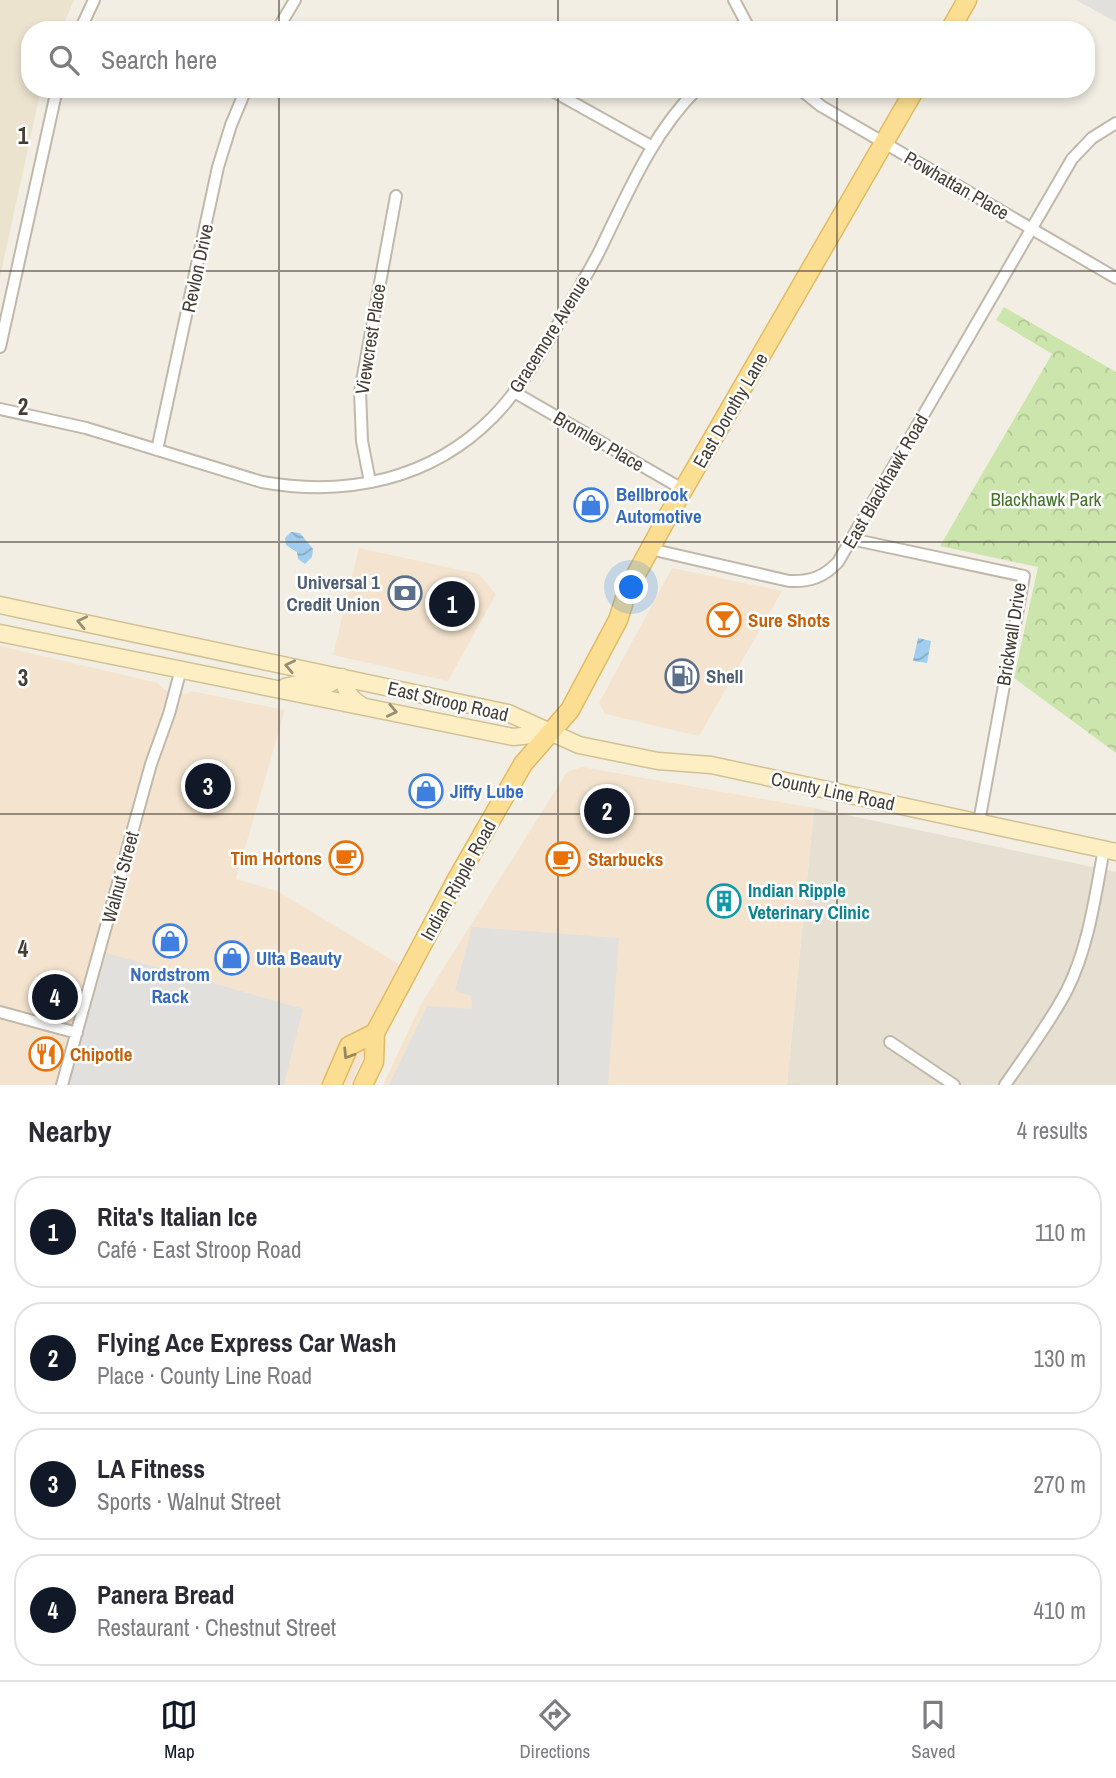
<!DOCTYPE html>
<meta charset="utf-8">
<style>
:root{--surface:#fff;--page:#f7f7f7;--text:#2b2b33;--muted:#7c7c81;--line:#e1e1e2;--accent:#111827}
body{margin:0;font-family:"Archivo Narrow",sans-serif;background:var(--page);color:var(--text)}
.you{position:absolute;left:632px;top:588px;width:24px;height:24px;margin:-18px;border:5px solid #fff;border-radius:50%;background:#1a73e8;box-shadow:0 0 0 10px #1a73e833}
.badge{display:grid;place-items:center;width:46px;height:46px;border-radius:50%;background:var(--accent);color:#fff;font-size:23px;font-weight:700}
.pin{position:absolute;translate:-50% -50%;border:4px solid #fff;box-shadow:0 2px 7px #0006}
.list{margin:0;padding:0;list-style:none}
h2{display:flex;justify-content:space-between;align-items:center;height:91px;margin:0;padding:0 28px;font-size:30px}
h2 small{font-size:23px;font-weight:400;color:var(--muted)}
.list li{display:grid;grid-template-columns:46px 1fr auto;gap:21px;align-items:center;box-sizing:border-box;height:112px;margin:0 14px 14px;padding:0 14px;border:2px solid var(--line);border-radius:28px}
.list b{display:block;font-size:26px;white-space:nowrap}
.list p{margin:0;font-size:23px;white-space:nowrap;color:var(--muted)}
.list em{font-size:23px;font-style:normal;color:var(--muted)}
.icon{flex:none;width:38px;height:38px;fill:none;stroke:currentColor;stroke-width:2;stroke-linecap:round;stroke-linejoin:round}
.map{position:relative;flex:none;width:1116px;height:1085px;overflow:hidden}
.search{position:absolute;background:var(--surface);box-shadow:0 4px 10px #0003;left:21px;right:21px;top:21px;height:77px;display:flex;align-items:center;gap:18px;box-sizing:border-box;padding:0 24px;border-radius:28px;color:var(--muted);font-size:26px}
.sheet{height:595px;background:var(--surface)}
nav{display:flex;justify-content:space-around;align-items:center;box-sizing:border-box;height:98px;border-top:2px solid var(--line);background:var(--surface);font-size:19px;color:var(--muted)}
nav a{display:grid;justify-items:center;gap:4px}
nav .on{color:var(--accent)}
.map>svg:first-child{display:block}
.residential{fill:#e5e0d2}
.commercial{fill:#f4e4cf}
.education{fill:#ebe3ce}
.park{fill:url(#park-crowns)}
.parking{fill:#e2e0dd}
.water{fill:url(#water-waves)}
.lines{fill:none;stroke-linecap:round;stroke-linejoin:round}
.minor-casing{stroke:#c0b8aa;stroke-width:14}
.secondary-casing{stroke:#d1c295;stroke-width:19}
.primary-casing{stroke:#e0bb64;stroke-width:21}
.minor{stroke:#fff;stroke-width:10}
.secondary{stroke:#fdefc3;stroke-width:16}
.primary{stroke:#fcde93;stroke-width:18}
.oneway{stroke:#978e74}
.oneway2{stroke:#97865f}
.grid{fill:none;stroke:#443e34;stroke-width:2;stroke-opacity:0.55}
.labels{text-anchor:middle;stroke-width:5;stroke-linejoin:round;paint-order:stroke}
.street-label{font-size:19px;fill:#443e34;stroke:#fff}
.shop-label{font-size:19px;font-weight:bold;fill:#366cbe;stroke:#fff;text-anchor:start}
.park-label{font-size:19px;fill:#457329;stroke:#fff}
.service-label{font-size:19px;font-weight:bold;fill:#4e5e75;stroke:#fff;text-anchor:end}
.food-label{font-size:19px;font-weight:bold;fill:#c56008;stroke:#fff;text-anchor:start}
.culture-label{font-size:19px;font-weight:bold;fill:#0d838f;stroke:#fff;text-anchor:start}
.grid-label{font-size:23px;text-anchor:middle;font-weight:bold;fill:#443e34;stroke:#fff;stroke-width:5;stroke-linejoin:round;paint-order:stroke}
</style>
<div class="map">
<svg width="1116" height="1085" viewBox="0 0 1116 1085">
<defs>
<pattern id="park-crowns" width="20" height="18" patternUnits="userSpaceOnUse" patternTransform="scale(1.75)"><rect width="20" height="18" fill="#cce5ad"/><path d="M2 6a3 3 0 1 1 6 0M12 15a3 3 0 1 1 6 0" fill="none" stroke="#b0c695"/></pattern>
<pattern id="water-waves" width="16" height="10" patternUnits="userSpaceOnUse" patternTransform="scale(1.75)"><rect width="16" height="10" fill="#a1ceee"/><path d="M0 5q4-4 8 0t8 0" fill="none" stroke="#85a9c2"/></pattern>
</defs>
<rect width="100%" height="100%" fill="#f2eee4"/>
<path class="residential" d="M 814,808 L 1116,872 L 1116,1085 L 787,1085 Z"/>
<path class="commercial" d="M 359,548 L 479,574 L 496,594 L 448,681 L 333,655 Z
M 672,568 L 782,591 L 699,736 L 605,714 L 599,703 Z
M 0,646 L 158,683 L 165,690 L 187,694 L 191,691 L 285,710 L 236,879 L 277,891 L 410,971 L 374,1033 L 350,1085 L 0,1085 Z
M 582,767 L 814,808 L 787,1085 L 383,1085 L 421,1004 L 567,772 Z"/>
<path class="education" d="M 0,0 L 74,0 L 61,30 L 30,30 L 30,89 L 41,89 L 0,277 Z"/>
<path class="park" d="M 1004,307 L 1116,372 L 1116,753 L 1014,678 L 1038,567 L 940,546 L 1052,354 L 996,320 Z"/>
<path class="parking" d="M 1076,0 L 1116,0 L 1116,22 Z
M 472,927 L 619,938 L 608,1085 L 389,1085 L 427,1006 L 472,1009 L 471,996 L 455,991 Z
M 100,951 L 303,1009 L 284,1085 L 62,1085 Z"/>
<path class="water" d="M 291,532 L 300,533 L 313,549 L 312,557 L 305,564 L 298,559 L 297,552 L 286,545 L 285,538 Z
M 918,638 L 931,641 L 927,663 L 913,661 Z"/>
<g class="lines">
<defs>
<path id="minor" d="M 734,0 L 750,30
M 80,30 L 94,0
M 277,30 L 295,0
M 549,89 L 651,146
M 800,89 L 821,106 L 1116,278
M 0,347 L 57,89
M 514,392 L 684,490
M 0,409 L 86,428 L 262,482 C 346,497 431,480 493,417 C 519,391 537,358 557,326 C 571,302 586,277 599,252 C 627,195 651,135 697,89
M 157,450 L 218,167 L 231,125 L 246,89
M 370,482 L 362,441 L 360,392 L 396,196
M 851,539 L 1024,576 L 979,822
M 650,549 L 789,581 C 810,582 824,577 838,562 L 1072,159 L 1092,138 L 1116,123
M 0,1012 L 77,1033
M 890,1042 L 954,1085
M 62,1085 L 151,764 L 169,714 L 181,669
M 1005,1085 C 1026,1054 1050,1023 1067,990 C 1089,946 1095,896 1104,849"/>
<path id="secondary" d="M 0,605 L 508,713 L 579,745 L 658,761 L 711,765 L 1116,852
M 0,633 L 513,737 L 550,733
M 285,687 L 309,681 L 327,685 L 342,677 C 346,690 349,698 361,705"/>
<path id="primary" d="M 950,30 L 967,0
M 332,1085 L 349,1046 L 375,1033
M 363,1085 L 374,1062 L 375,1033 L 457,879 L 523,764 L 570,710 L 618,620 L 628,589 L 668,516 L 915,89"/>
</defs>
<use href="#minor" class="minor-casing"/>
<use href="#secondary" class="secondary-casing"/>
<use href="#primary" class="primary-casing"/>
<use href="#minor" class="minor"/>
<use href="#secondary" class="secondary"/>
<use href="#primary" class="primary"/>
</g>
<defs><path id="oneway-chevron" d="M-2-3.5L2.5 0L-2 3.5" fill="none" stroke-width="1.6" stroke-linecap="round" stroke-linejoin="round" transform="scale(1.75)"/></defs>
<g class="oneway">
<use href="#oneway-chevron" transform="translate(82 622) rotate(-168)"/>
<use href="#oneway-chevron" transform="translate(290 666) rotate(-168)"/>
<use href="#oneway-chevron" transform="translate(392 711) rotate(12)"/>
</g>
<use class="oneway2" href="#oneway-chevron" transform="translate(348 1054) rotate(122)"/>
<path class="grid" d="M 279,0 L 279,30M 558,0 L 558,30M 837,0 L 837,30M 279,89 L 279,1085M 558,89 L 558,1085M 837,89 L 837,1085M 0,271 L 1116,271M 0,542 L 1116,542M 0,814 L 1116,814"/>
<defs>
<symbol id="shop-ring" viewBox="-11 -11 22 22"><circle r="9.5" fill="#fff" stroke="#3f7fe0" stroke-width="1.5"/><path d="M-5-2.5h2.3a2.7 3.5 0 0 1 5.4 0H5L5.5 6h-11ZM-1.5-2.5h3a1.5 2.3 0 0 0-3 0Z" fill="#3f7fe0"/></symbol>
<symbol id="bank-ring" viewBox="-11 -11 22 22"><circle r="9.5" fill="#fff" stroke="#5c6f8a" stroke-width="1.5"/><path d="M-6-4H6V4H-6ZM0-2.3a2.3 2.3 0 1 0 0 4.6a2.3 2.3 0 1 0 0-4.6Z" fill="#5c6f8a"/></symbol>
<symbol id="bar-ring" viewBox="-11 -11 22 22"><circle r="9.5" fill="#fff" stroke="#e8710a" stroke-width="1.5"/><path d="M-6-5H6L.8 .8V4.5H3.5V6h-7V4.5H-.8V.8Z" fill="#e8710a"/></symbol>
<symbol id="fuel-ring" viewBox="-11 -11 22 22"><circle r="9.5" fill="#fff" stroke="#5c6f8a" stroke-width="1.5"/><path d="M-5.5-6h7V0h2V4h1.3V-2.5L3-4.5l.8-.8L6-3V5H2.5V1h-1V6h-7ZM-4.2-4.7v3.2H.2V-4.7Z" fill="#5c6f8a"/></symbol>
<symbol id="cafe-ring" viewBox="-11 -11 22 22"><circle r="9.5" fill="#fff" stroke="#e8710a" stroke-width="1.5"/><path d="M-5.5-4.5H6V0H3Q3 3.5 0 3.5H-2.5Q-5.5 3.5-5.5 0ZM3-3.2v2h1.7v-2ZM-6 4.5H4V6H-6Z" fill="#e8710a"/></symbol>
<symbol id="building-ring" viewBox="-11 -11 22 22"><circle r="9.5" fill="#fff" stroke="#0f9aa8" stroke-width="1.5"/><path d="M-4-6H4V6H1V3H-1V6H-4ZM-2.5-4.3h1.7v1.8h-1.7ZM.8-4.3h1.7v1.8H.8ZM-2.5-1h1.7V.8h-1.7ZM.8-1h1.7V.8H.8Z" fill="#0f9aa8"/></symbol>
<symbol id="restaurant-ring" viewBox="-11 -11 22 22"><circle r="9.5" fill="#fff" stroke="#e8710a" stroke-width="1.5"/><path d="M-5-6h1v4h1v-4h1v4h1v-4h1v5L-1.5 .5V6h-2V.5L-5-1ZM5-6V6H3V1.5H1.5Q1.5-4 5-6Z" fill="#e8710a"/></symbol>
</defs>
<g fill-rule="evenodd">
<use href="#shop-ring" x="572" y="486" width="38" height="38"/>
<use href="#bank-ring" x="386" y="574" width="38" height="38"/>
<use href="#bar-ring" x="705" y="601" width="38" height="38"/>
<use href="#fuel-ring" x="663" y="657" width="38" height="38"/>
<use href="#shop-ring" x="407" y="772" width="38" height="38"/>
<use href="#cafe-ring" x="327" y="839" width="38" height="38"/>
<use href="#cafe-ring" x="544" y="840" width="38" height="38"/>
<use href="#building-ring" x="705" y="882" width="38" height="38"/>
<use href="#shop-ring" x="151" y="922" width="38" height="38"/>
<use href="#shop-ring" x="213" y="939" width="38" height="38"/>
<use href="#restaurant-ring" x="27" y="1035" width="38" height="38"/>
</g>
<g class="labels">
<g class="street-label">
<text transform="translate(957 185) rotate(30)" y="7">Powhattan Place</text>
<text transform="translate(197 268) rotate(-78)" y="7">Revlon Drive</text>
<text transform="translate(549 334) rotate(-58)" y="7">Gracemore Avenue</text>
<text transform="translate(370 339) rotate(-81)" y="7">Viewcrest Place</text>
<text transform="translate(730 410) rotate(-60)" y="7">East Dorothy Lane</text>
<text transform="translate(599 441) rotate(30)" y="7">Bromley Place</text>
<text transform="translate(885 481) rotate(-60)" y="7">East Blackhawk Road</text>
<text transform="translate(1011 634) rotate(-81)" y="7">Brickwall Drive</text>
<text transform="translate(448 701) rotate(13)" y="7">East Stroop Road</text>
<text transform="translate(833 791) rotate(12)" y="7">County Line Road</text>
<text transform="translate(120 877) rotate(-75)" y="7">Walnut Street</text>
<text transform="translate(458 880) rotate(-61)" y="7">Indian Ripple Road</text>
</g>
<g class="shop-label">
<text x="616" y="501">Bellbrook<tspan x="616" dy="22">Automotive</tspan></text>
<text x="450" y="798">Jiffy Lube</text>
<text x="256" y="965">Ulta Beauty</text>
<text x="170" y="981" text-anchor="middle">Nordstrom<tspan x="170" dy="22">Rack</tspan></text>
</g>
<g class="park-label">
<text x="1046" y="506">Blackhawk Park</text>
</g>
<g class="service-label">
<text x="380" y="589">Universal 1<tspan x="380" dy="22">Credit Union</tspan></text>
<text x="706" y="683" text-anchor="start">Shell</text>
</g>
<g class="food-label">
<text x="748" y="627">Sure Shots</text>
<text x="322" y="865" text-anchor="end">Tim Hortons</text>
<text x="588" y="866">Starbucks</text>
<text x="70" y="1061">Chipotle</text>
</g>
<g class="culture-label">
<text x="748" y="897">Indian Ripple<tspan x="748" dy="22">Veterinary Clinic</tspan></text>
</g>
</g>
<g class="grid-label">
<text x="23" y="144">1</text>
<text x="23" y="415">2</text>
<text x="23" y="686">3</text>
<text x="23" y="957">4</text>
</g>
</svg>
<div class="you"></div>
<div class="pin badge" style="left:452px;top:604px">1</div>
<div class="pin badge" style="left:607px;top:811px">2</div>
<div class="pin badge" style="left:208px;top:786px">3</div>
<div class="pin badge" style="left:55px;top:997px">4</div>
<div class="search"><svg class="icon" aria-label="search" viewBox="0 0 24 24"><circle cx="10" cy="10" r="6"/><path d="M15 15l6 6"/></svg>Search here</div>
</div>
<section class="sheet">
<h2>Nearby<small>4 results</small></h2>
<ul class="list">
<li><span class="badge">1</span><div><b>Rita's Italian Ice</b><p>Café · East Stroop Road</p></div><em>110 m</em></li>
<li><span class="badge">2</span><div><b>Flying Ace Express Car Wash</b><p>Place · County Line Road</p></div><em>130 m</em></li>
<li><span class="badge">3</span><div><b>LA Fitness</b><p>Sports · Walnut Street</p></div><em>270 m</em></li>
<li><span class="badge">4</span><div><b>Panera Bread</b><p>Restaurant · Chestnut Street</p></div><em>410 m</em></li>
</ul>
</section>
<nav>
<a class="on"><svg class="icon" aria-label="map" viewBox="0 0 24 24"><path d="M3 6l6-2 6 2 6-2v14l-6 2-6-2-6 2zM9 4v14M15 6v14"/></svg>Map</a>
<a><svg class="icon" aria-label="directions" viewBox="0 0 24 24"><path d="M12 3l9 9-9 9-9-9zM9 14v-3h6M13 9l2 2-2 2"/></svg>Directions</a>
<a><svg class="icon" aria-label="saved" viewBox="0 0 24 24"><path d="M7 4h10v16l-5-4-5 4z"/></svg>Saved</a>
</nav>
